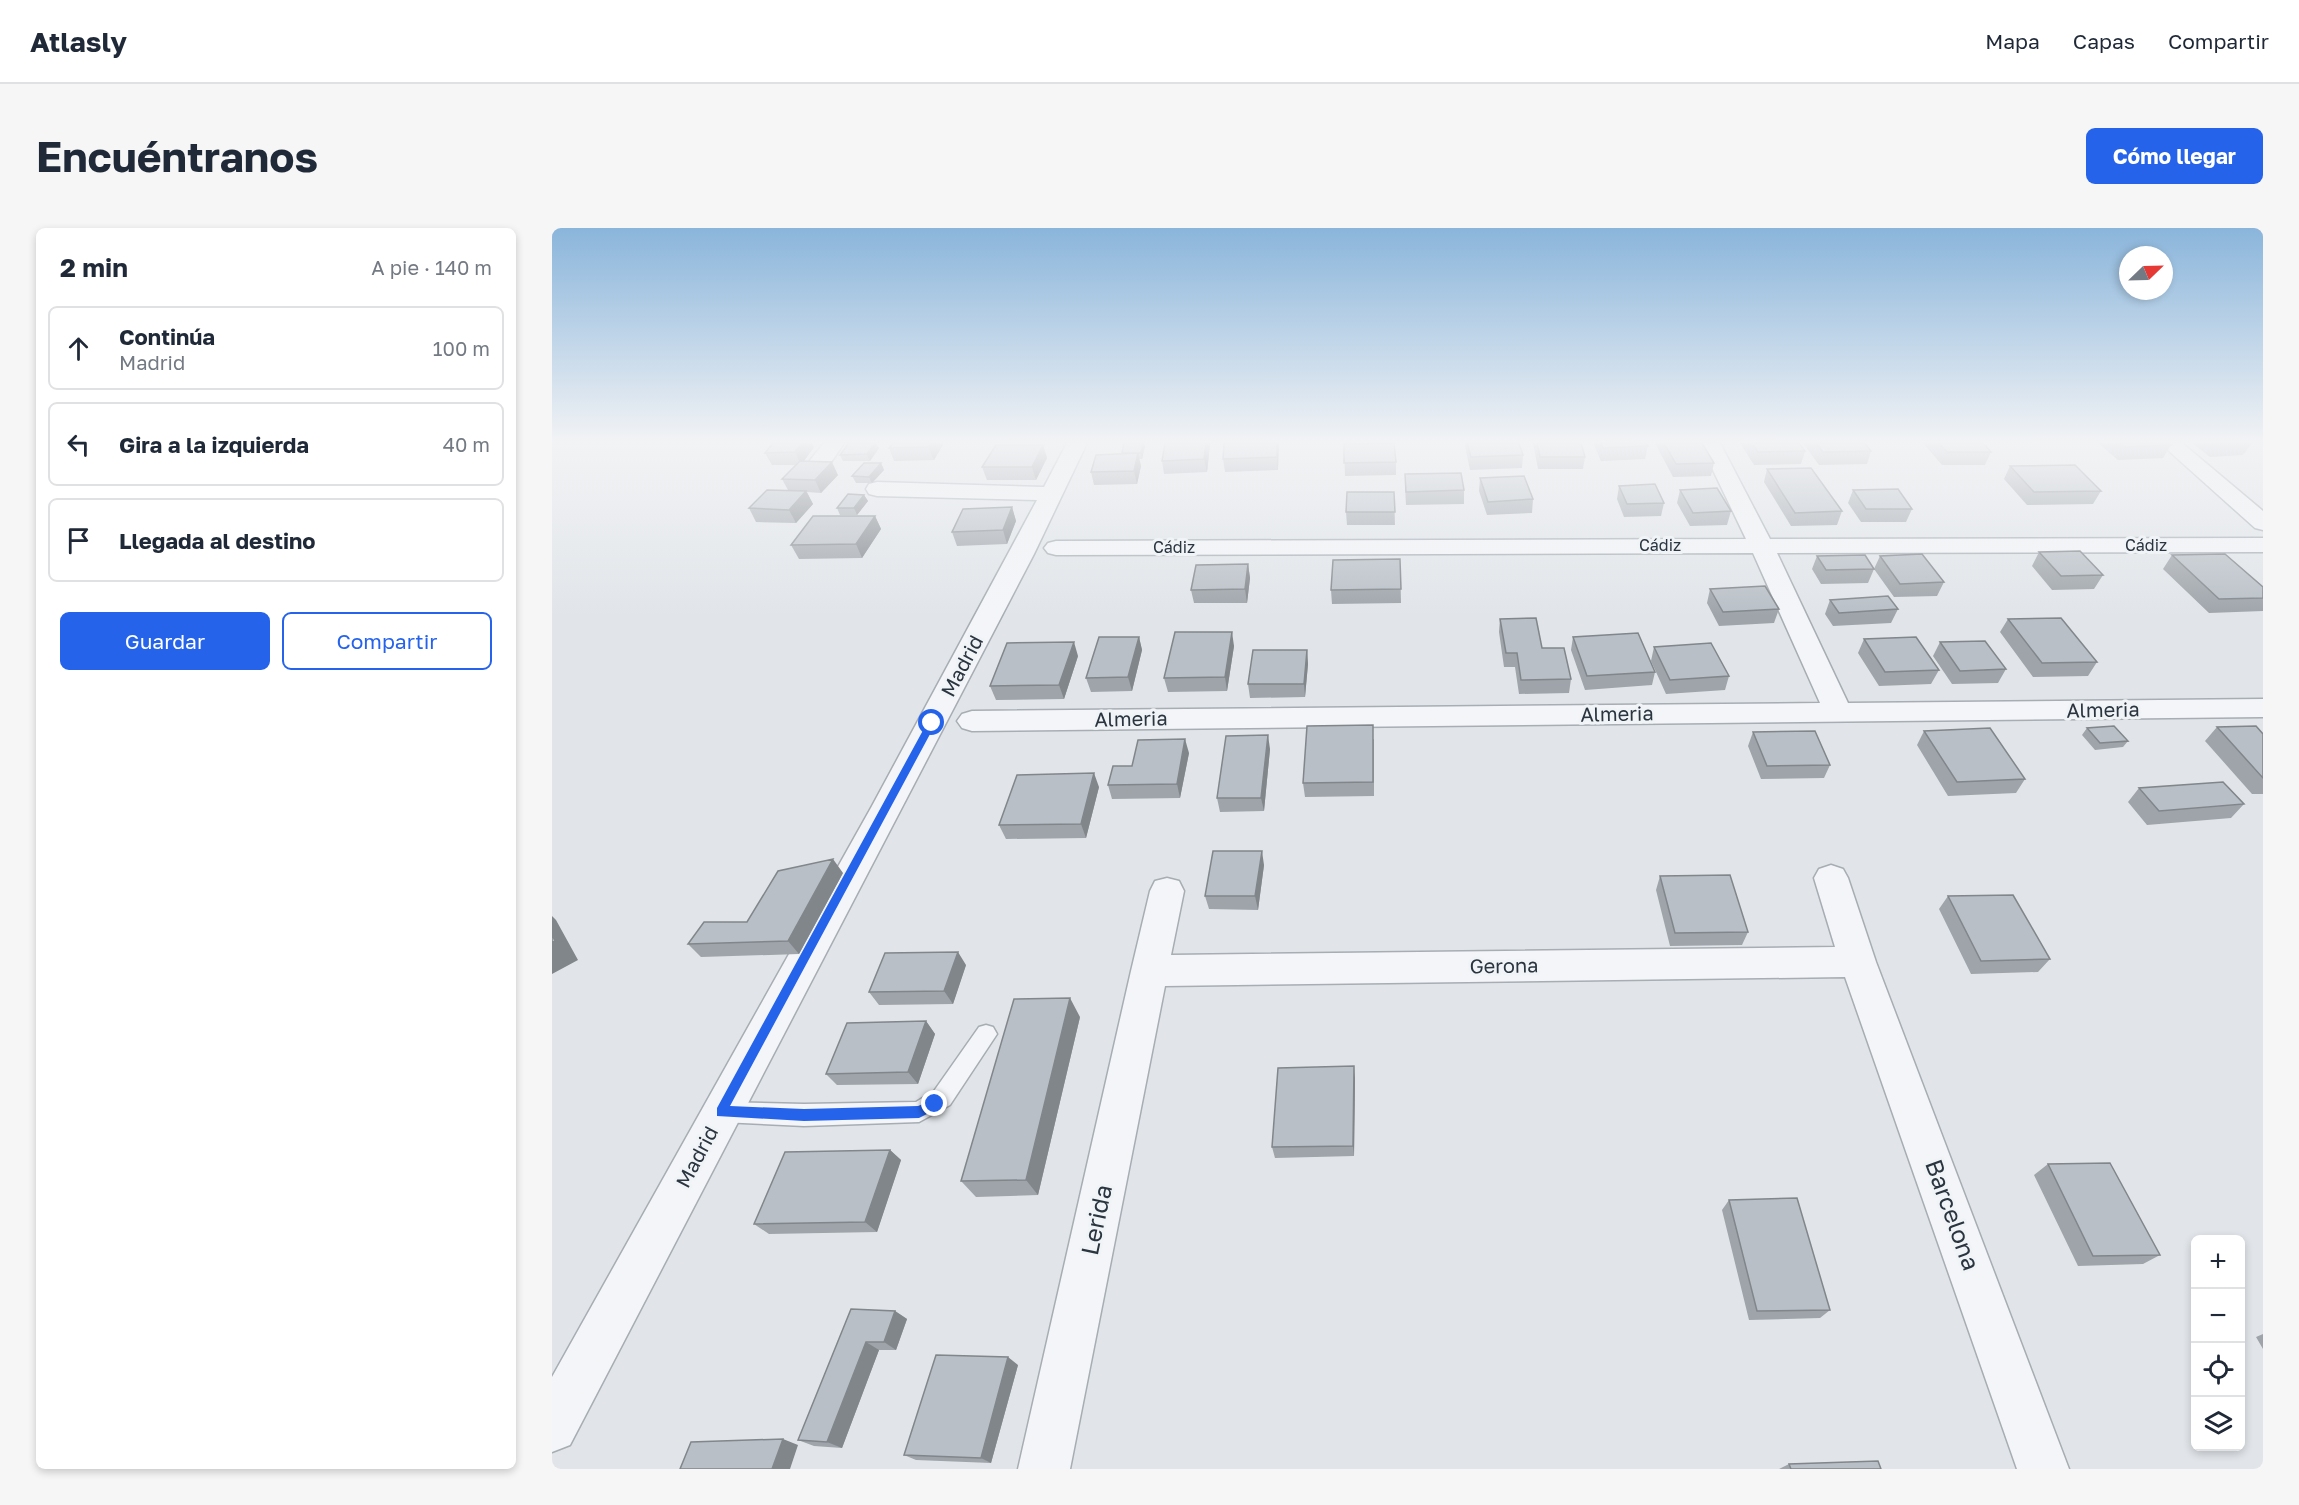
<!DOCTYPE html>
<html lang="es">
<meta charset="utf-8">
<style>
:root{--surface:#fff;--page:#f6f6f7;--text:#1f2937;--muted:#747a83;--line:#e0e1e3;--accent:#2563eb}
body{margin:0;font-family:"Golos Text",sans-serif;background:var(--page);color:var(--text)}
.controls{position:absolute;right:18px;bottom:18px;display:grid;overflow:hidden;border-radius:9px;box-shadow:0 3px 9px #0003}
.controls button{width:54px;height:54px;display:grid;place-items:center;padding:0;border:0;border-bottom:2px solid var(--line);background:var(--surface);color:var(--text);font:30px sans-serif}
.compass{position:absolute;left:1567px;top:18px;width:54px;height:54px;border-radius:50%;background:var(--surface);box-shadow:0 3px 9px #0003;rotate:67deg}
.stop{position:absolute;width:18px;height:18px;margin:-14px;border:4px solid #2563eb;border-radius:50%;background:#fff}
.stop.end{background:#2563eb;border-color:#fff;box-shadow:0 2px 6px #0008}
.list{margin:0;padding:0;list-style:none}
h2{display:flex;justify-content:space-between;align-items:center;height:78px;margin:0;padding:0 24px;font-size:26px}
h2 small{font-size:20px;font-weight:400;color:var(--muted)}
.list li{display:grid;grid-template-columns:39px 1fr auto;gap:18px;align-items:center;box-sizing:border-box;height:84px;margin:0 12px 12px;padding:0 12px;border:2px solid var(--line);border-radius:9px}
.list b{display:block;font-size:22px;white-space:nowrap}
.list p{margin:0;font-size:20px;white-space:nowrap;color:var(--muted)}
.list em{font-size:20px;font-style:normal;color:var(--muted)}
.actions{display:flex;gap:12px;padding:18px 24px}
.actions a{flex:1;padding:14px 0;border:2px solid var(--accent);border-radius:9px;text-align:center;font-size:21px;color:var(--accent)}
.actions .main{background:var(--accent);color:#fff}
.icon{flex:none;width:33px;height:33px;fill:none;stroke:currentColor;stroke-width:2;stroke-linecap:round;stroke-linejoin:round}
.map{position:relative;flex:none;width:1711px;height:1241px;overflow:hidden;border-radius:9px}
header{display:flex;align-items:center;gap:36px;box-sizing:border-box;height:84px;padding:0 30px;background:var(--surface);border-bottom:2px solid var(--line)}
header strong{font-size:28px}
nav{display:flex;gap:33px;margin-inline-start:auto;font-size:21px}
.intro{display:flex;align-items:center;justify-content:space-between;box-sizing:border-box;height:144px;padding:0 36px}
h1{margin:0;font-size:42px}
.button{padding:15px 27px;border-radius:9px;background:var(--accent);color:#fff;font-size:21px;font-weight:700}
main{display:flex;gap:36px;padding:0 36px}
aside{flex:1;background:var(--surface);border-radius:9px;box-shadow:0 3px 9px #0003}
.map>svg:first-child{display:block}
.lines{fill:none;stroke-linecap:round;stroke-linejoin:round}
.lane-casing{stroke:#a6adb3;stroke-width:3}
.street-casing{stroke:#a6adb3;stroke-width:3}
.lane{fill:#f4f5f8;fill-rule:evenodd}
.street{fill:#f4f5f8;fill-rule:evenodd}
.wall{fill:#9ea4aa}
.shaded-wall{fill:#81868b}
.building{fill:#b8bfc6;stroke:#81868b;stroke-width:1.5}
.route{fill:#2563eb}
.labels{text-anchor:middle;stroke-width:6;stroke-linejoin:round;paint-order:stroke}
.far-street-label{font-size:16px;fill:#2a3540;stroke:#f1f4f7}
.street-label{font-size:20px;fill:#2a3540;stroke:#f1f4f7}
.near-street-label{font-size:24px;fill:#2a3540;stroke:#f1f4f7}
</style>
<header>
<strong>Atlasly</strong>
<nav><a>Mapa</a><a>Capas</a><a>Compartir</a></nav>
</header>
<div class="intro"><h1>Encuéntranos</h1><a class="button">Cómo llegar</a></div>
<main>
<aside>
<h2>2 min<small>A pie · 140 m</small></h2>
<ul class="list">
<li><svg class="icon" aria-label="ahead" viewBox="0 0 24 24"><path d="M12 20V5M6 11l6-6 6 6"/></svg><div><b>Continúa</b><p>Madrid</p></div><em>100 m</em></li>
<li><svg class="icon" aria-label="left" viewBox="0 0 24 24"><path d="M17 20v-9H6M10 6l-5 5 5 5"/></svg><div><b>Gira a la izquierda</b></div><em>40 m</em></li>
<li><svg class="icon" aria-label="arrive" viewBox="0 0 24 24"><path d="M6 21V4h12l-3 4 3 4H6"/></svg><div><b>Llegada al destino</b></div></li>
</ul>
<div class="actions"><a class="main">Guardar</a><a>Compartir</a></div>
</aside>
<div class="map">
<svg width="1711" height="1241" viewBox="0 0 1711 1241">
<rect width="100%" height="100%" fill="#e1e5e9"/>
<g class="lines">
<defs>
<path id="lane" d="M 434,797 L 441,799 L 445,806 L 398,877 L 367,894 L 252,898 L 169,894 L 161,891 L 158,884 L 161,877 L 169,874 L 252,876 L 364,874 L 382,863 L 427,799 Z"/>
<path id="street" d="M 272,215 L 292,215 C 283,228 276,245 258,241 L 255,236 Z
M 515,215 L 535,215 L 482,326 L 18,1217 L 0,1224 L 0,1149 L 320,578 L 485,272 L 325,268 L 317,266 L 314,261 L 317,256 L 325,254 L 492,259 Z
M 1148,215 L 1168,215 L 1218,311 L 1711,310 L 1711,324 L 1225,325 L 1296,475 L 1711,471 L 1711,489 L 420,503 L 410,500 L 405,493 L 410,486 L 420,483 L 1268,475 L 1201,325 L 504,327 L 496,325 L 492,320 L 496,315 L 504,313 L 1194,311 Z
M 1608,215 L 1630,215 L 1711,283 L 1711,302 L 1703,300 Z
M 1279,637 L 1291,641 L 1296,650 L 1324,734 L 1517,1241 L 1465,1241 L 1293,749 L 613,758 L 518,1241 L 466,1241 L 579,743 L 598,663 L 603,653 L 615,650 L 627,653 L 632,663 L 619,727 L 1283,719 L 1262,650 L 1267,641 Z"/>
</defs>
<use href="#lane" class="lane-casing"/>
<use href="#street" class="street-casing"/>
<use href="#lane" class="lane"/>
<use href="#street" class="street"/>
</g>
<path class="wall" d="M 297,215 L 324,215 L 327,220 L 318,233 L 291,233 L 288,227 Z
M 341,215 L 392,215 L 382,232 L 342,233 L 337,220 Z
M 672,215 L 726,215 L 726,242 L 673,244 L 671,231 Z
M 913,215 L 967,215 L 971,227 L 970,240 L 918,242 L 913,218 Z
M 981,215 L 1029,215 L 1033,229 L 1031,241 L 986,241 Z
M 1042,215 L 1094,215 L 1096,218 L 1093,231 L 1049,233 L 1042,217 Z
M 1104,215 L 1150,215 L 1162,235 L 1159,248 L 1121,249 L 1104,217 Z
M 1188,215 L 1247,215 L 1253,223 L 1249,236 L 1202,237 Z
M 1251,215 L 1313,215 L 1319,223 L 1315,236 L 1267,237 Z
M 1371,215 L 1431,215 L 1439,224 L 1433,237 L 1390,237 Z
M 1546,215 L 1615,215 L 1619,217 L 1611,230 L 1566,232 Z
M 1640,215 L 1700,215 L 1691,227 L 1658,229 Z
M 658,216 L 655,244 L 612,246 L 610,233 Z
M 792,216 L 844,234 L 844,247 L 793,248 Z
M 491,217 L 495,230 L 484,252 L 435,252 L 430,239 Z
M 593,218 L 590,231 L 587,231 L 589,238 L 585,256 L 542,257 L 539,244 L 570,226 Z
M 262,219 L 252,233 L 286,247 L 269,265 L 255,264 L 261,276 L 244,295 L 204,294 L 197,280 L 236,262 L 230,251 L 243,237 L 220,237 L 213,225 Z
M 329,235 L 332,242 L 320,255 L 304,255 L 300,248 Z
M 1458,238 L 1549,263 L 1541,276 L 1475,277 L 1452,251 Z
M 1215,241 L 1290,283 L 1285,297 L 1239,298 L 1212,254 Z
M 853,246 L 912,262 L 912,276 L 854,277 L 853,259 Z
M 928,250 L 981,271 L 980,285 L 935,287 L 927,263 Z
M 1067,258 L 1112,275 L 1109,288 L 1072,289 L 1065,271 Z
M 1128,262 L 1179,283 L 1175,297 L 1138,298 L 1125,275 Z
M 1301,262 L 1360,281 L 1354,294 L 1309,294 L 1296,275 Z
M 842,264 L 843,297 L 795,297 L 794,284 Z
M 312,267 L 316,273 L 305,287 L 288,287 L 285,280 Z
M 460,279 L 464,293 L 455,316 L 405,318 L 400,304 Z
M 323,288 L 329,301 L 310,330 L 247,331 L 239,317 Z
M 1487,324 L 1551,347 L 1542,361 L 1500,362 L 1480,338 Z
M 1620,327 L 1711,359 L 1711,383 L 1657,385 L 1611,341 Z
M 1265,328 L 1322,341 L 1316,355 L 1269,356 L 1260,341 Z
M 1328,328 L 1392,354 L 1385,368 L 1342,369 L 1322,341 Z
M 848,331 L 849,375 L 780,376 L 779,362 Z
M 696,336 L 698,350 L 695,375 L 642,375 L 639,362 Z
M 1158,361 L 1227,381 L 1222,395 L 1167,398 L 1155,375 Z
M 1278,372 L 1346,381 L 1339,395 L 1281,398 L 1273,386 Z
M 948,391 L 990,420 L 1019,451 L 1017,465 L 967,466 L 963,439 L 952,439 L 947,404 Z
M 1456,391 L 1545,434 L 1536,448 L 1481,449 L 1448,404 Z
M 587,409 L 590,422 L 580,463 L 539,464 L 534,450 Z
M 1021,409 L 1103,444 L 1100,457 L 1033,462 L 1019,422 Z
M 1312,411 L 1387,442 L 1379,456 L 1327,458 L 1306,425 Z
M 1388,414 L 1454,441 L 1446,455 L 1400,456 L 1381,428 Z
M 682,418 L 675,463 L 616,464 L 612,450 Z
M 1102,419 L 1177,448 L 1173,462 L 1114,466 L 1099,433 Z
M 755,422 L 756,436 L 753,469 L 698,470 L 696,456 Z
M 526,428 L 512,471 L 444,472 L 438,458 Z
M 1665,499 L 1711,506 L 1711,566 L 1700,566 L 1653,513 Z
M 1535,500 L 1576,513 L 1571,519 L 1543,522 L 1530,507 Z
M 1372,503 L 1473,551 L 1464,565 L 1396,568 L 1365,517 Z
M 1201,504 L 1278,537 L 1272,550 L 1209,551 L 1196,518 Z
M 822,511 L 822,568 L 753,569 L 751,555 Z
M 718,521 L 712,583 L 668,584 L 665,570 Z
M 637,525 L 628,570 L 560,571 L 556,557 L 580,538 Z
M 547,559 L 534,610 L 454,611 L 447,597 Z
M 1587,560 L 1692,576 L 1679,590 L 1595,597 L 1576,574 Z
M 712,637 L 706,682 L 657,681 L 653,668 Z
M 291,645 L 247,726 L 149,729 L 136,716 L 195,694 Z
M 1108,648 L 1196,704 L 1190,717 L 1118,718 L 1104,662 Z
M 1396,668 L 1498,731 L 1486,744 L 1419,746 L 1387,681 Z
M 414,737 L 401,776 L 327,777 L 317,764 Z
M 528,789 L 486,967 L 424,969 L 409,953 Z
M 374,793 L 383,806 L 366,856 L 285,857 L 274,846 Z
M 803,850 L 802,928 L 723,930 L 720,919 Z
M 338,922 L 349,932 L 325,1004 L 217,1006 L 202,996 Z
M 1496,936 L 1608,1027 L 1591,1036 L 1526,1038 L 1482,947 Z
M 1177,972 L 1278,1082 L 1268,1090 L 1197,1092 L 1170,982 Z
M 299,1081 L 343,1083 L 355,1091 L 344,1122 L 327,1122 L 290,1220 L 262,1218 L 246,1212 Z
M 1711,1106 L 1711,1121 L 1704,1109 Z
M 466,1137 L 439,1235 L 364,1232 L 352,1227 Z
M 1237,1236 L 1329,1241 L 1227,1241 Z"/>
<path class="shaded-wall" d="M 250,215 L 260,215 L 262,219 L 249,237 L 243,224 Z
M 323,215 L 327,220 L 318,233 L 315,226 Z
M 379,215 L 392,215 L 382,232 L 376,219 Z
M 591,215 L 592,215 L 593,218 L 590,231 L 589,225 Z
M 654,215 L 658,215 L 658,216 L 655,244 L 652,231 Z
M 725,215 L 726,215 L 727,216 L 726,242 L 725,229 Z
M 491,217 L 495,230 L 484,252 L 480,239 Z
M 586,225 L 589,238 L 585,256 L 582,243 Z
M 280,234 L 286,247 L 269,265 L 263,252 Z
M 329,235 L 332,242 L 320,255 L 317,249 Z
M 254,263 L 261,276 L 244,295 L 237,282 Z
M 312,267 L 316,273 L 305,287 L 302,280 Z
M 460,279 L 464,293 L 455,316 L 451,302 Z
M 323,288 L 329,301 L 310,330 L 304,316 Z
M 696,336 L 698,350 L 695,375 L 693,361 Z
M 680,404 L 682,418 L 675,463 L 673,449 Z
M 587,409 L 590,422 L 580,463 L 576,449 Z
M 522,414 L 526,428 L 512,471 L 507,457 Z
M 755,422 L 756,436 L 753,469 L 752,456 Z
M 716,507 L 718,521 L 712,583 L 709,570 Z
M 633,511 L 637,525 L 628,570 L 625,556 Z
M 542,545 L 547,559 L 534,610 L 529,596 Z
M 710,623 L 712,637 L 706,682 L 703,668 Z
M 281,631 L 291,645 L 247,726 L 236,713 Z
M 0,688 L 4,692 L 26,732 L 0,746 Z
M 406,724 L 414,737 L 401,776 L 392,763 Z
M 518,770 L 528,789 L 486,967 L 474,952 Z
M 374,793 L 383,806 L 366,856 L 356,844 Z
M 802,838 L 803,850 L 802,928 L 801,918 Z
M 338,922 L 349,932 L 325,1004 L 313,994 Z
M 343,1083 L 355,1091 L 344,1122 L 332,1114 Z
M 314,1114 L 327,1122 L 290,1220 L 275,1214 Z
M 456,1129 L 466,1137 L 439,1235 L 429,1230 Z
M 231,1211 L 246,1217 L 238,1241 L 220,1241 Z"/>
<path class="building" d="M 221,215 L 250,215 L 243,224 L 213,225 Z
M 297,215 L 323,215 L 315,226 L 288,227 Z
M 341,215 L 379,215 L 376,219 L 337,220 Z
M 572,215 L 591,215 L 589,225 L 570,225 Z
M 613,215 L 654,215 L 652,231 L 610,233 Z
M 672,215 L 725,215 L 725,229 L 671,231 Z
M 842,215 L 844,234 L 792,235 L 792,216 Z
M 915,215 L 967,215 L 971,227 L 919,229 Z
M 985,215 L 1029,215 L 1033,229 L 988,229 Z
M 1049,215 L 1094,215 L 1096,218 L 1051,220 Z
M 1112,215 L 1150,215 L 1162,235 L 1124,236 Z
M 1200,215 L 1247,215 L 1253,223 L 1206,224 Z
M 1264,215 L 1313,215 L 1319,223 L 1271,224 Z
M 1387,215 L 1431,215 L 1439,224 L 1395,224 Z
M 1569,215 L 1615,215 L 1619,217 L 1574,219 Z
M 1665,215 L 1698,215 L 1667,216 Z
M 444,217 L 491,217 L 480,239 L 430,239 Z
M 586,225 L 582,243 L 539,244 L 544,227 Z
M 248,233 L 280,234 L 263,252 L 230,251 Z
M 312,235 L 329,235 L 317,249 L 300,248 Z
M 1523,237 L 1549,263 L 1482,264 L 1458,238 Z
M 1259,240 L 1290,283 L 1243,285 L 1215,241 Z
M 909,245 L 912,262 L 854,264 L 853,246 Z
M 972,248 L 981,271 L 936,274 L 928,250 Z
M 1103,256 L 1112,275 L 1075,276 L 1067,258 Z
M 1165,260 L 1179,283 L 1141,285 L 1128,262 Z
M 1346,261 L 1360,281 L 1314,281 L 1301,262 Z
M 215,262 L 254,263 L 237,282 L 197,280 Z
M 795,264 L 842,264 L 843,284 L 794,284 Z
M 296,266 L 312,267 L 302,280 L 285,280 Z
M 460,279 L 451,302 L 400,304 L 411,281 Z
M 261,288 L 323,288 L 304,316 L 239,317 Z
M 1528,323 L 1551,347 L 1509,348 L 1487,324 Z
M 1370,326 L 1392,354 L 1348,356 L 1328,328 Z
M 1673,326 L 1711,359 L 1711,370 L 1667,371 L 1620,327 Z
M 1313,327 L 1322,341 L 1274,342 L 1265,328 Z
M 848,331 L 849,361 L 779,362 L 781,332 Z
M 696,336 L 693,361 L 639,362 L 644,337 Z
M 1213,358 L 1227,381 L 1171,384 L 1158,361 Z
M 1336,368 L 1346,381 L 1287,385 L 1278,372 Z
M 984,390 L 990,420 L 1012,420 L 1019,451 L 969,452 L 965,425 L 954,425 L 948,391 Z
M 1509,390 L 1545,434 L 1490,435 L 1456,391 Z
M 623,404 L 680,404 L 673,449 L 612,450 Z
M 1086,405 L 1103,444 L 1035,448 L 1021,409 Z
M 547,409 L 587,409 L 576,449 L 534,450 Z
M 1364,409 L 1387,442 L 1333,444 L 1312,411 Z
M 1433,413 L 1454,441 L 1408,443 L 1388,414 Z
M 522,414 L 507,457 L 438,458 L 455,415 Z
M 1159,415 L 1177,448 L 1118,452 L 1102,419 Z
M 701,422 L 755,422 L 752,456 L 696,456 Z
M 821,497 L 821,554 L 751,555 L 755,498 Z
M 1562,498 L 1576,513 L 1548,515 L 1535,500 Z
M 1704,498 L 1711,506 L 1711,550 L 1665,499 Z
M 1438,500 L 1473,551 L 1405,554 L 1372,503 Z
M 1263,503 L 1278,537 L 1215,538 L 1201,504 Z
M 716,507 L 709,570 L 665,570 L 674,508 Z
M 633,511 L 625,556 L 556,557 L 561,538 L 580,538 L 586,512 Z
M 542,545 L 529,596 L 447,597 L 465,547 Z
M 1671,554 L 1692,576 L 1607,583 L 1587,560 Z
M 661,623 L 710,623 L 703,668 L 653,668 Z
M 281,631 L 236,713 L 136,716 L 152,694 L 195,694 L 226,643 Z
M 1178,647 L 1196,704 L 1123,705 L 1108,648 Z
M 1461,667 L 1498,731 L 1429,733 L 1396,668 Z
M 0,706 L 3,713 L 0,714 Z
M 406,724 L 392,763 L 317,764 L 333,725 Z
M 518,770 L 474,952 L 409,953 L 462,771 Z
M 374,793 L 356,844 L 274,846 L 295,795 Z
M 802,838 L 801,918 L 720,919 L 726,840 Z
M 338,922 L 313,994 L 202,996 L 233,924 Z
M 1558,935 L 1608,1027 L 1541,1028 L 1496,936 Z
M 1245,970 L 1278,1082 L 1205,1083 L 1177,972 Z
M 299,1081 L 343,1083 L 332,1114 L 314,1114 L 275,1214 L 246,1212 Z
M 384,1127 L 456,1129 L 429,1230 L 352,1227 Z
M 231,1211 L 220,1241 L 128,1241 L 139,1214 Z
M 1326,1233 L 1329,1241 L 1239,1241 L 1237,1236 Z"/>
<linearGradient id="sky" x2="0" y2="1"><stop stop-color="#8ab5db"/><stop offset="0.55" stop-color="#f2f3f5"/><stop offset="1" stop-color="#f2f3f5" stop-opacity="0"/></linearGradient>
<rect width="1711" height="388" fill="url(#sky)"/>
<path class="route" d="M 380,492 L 384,495 L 178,878 L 252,881 L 366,878 L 383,871 L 389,876 L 387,880 L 367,890 L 252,893 L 165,888 L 165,880 L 375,495 Z"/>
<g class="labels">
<g class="far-street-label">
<text x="1108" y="323">Cádiz</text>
<text x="1594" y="323">Cádiz</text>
<text x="622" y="325">Cádiz</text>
</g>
<g class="street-label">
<text transform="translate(410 438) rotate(-62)" y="7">Madrid</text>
<text transform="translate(1551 482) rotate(-1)" y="7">Almeria</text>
<text transform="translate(1065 486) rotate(-1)" y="7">Almeria</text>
<text transform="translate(579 491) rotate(-1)" y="7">Almeria</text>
<text transform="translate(952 738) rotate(-1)" y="7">Gerona</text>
<text transform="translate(145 929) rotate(-62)" y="7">Madrid</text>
</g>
<g class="near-street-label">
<text transform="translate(1400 987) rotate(70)" y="8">Barcelona</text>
<text transform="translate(545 992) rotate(-78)" y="8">Lerida</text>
</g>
</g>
</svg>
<div class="controls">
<button>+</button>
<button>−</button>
<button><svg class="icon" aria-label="locate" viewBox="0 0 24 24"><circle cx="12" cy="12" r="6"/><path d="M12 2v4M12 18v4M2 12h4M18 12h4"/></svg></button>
<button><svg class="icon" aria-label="layers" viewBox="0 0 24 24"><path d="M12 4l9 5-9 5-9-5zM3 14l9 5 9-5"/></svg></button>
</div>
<svg class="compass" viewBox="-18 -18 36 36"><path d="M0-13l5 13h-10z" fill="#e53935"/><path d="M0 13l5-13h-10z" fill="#747a83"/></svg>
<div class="stop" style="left:380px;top:495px"></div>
<div class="stop end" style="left:383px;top:876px"></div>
</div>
</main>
